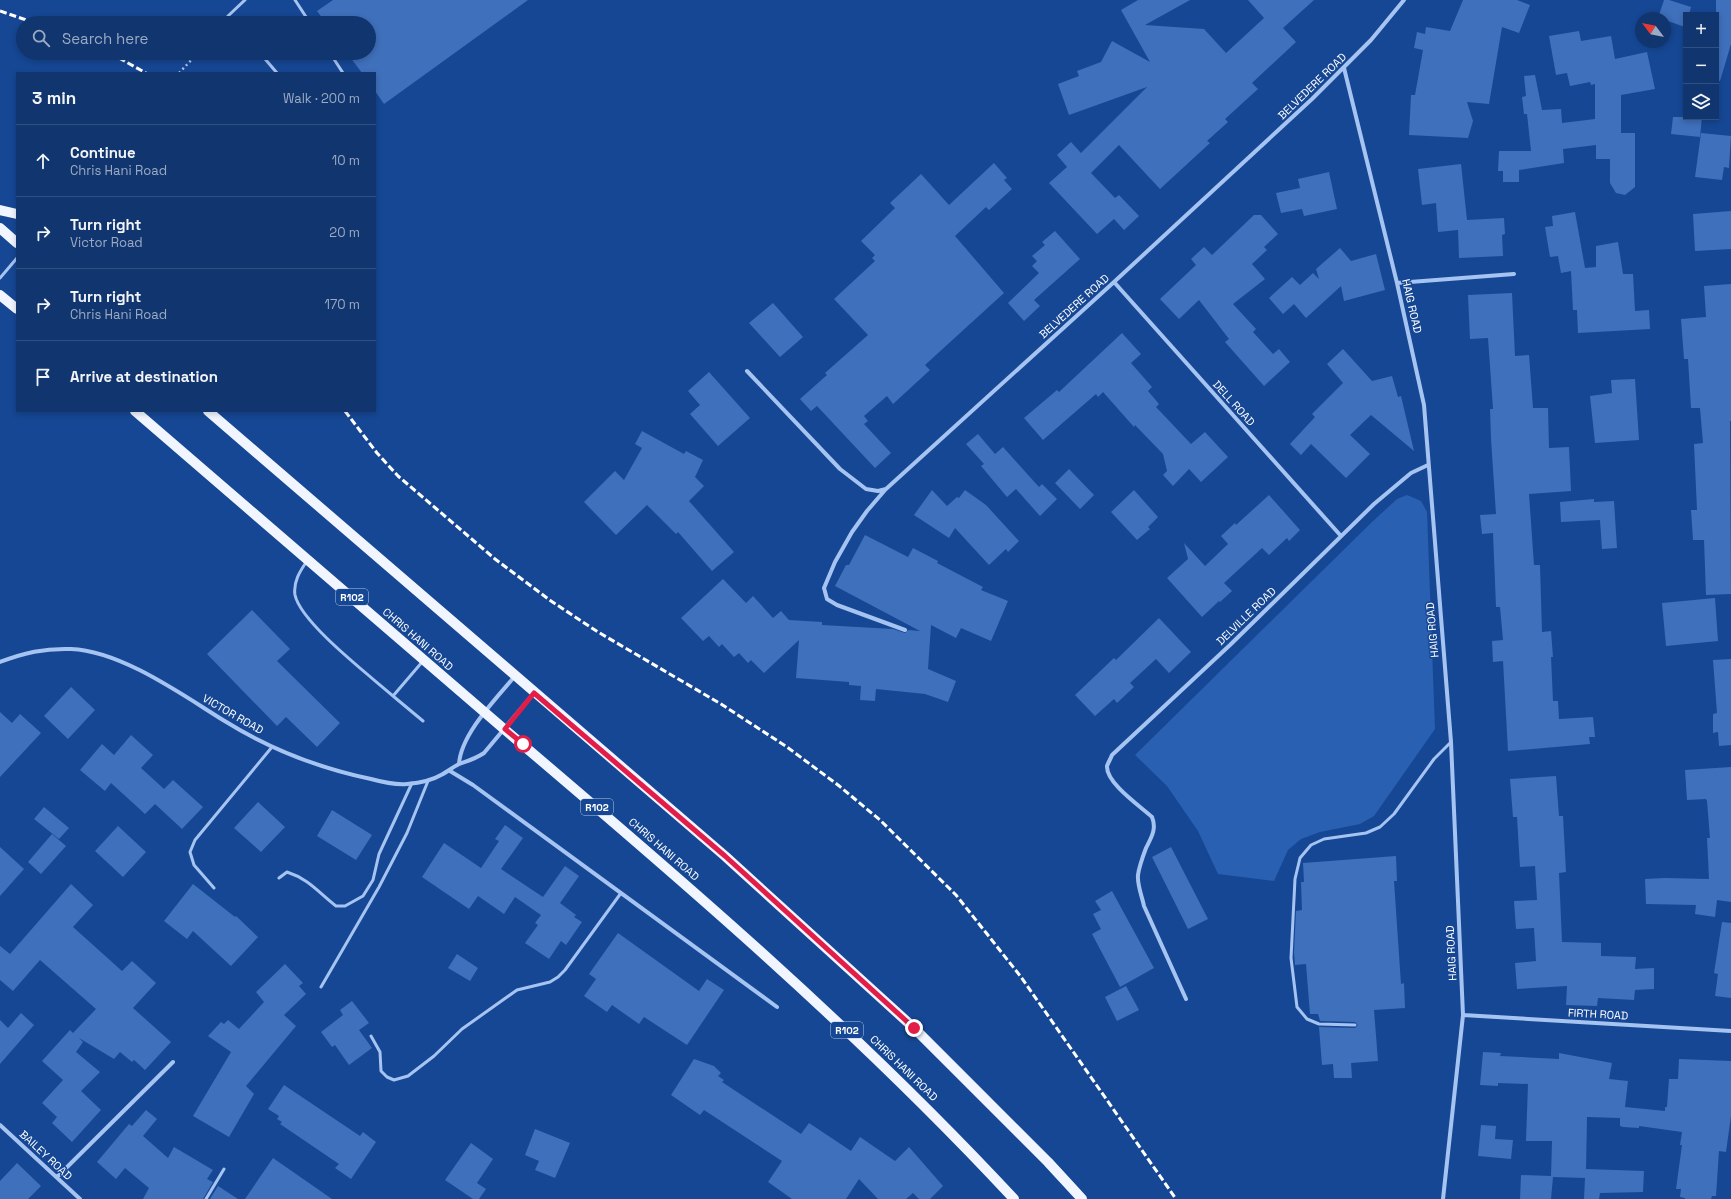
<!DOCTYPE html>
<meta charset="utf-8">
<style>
:root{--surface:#10356f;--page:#193d74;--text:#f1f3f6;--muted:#9cabc3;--line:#305082}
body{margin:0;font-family:"Space Grotesk",sans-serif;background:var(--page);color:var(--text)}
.controls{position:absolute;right:12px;top:12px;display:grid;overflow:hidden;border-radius:0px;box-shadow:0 2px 6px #0003}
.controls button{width:36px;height:36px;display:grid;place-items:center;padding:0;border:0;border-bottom:1px solid var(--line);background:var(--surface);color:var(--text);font:20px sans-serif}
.compass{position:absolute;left:1635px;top:12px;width:36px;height:36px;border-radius:50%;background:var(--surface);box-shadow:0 2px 6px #0003;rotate:302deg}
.stop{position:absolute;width:12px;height:12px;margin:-9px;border:3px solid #e11d48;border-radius:50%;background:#fff}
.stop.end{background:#e11d48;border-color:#fff;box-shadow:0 1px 4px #0008}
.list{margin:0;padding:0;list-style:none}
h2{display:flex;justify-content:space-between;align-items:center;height:52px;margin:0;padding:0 16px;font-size:17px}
h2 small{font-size:13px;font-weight:400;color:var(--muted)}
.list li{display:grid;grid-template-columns:26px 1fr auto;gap:12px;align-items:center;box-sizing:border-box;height:72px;padding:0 16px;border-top:1px solid var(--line)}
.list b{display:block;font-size:15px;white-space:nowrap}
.list p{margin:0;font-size:13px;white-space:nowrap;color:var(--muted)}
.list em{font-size:13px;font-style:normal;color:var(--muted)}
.icon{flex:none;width:22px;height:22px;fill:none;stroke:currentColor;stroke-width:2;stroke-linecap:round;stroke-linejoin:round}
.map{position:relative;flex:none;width:1731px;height:1199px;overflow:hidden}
.search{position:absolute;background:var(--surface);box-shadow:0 2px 6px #0003;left:16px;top:16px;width:360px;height:44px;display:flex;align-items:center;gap:10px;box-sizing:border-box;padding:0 14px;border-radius:22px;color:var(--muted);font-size:15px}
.panel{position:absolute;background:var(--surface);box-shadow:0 2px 6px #0003;left:16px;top:72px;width:360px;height:340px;border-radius:0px}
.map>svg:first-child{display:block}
.green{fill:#2960b2}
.building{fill:#3f70bb}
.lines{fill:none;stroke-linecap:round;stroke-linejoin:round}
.path{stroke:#a6c4f1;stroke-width:2.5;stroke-dasharray:2 3;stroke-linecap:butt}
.service{stroke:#a6c4f1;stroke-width:3}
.minor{stroke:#a6c4f1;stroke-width:4}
.primary{stroke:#f0f5ff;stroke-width:10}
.rail{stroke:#fff;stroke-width:3;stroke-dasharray:7 3;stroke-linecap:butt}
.route{stroke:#e11d48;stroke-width:5}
.labels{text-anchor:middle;stroke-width:3;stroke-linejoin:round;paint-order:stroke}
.shield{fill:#164794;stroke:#b9c8df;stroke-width:1}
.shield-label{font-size:10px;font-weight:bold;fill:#fff}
.street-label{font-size:11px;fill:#fff;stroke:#164794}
</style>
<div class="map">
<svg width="1731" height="1199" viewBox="0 0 1731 1199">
<rect width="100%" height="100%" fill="#164794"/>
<path class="green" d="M 1407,495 L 1421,501 L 1427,512 L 1435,729 L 1374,816 L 1360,824 L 1320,832 L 1301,839 L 1288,850 L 1274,881 L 1218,874 L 1198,831 L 1167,786 L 1135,755 L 1372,522 L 1397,499 Z"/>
<path class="building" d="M 333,0 L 528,0 L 384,104 L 375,91 L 375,73 L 362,73 L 347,53 L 369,53 L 369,23 L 326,23 L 317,11 Z
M 1138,0 L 1190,0 L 1145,25 L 1204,29 L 1226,53 L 1264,18 L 1248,0 L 1314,0 L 1283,28 L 1296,42 L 1252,83 L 1258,89 L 1225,119 L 1228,122 L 1207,141 L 1210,143 L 1160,189 L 1119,145 L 1091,173 L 1115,198 L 1119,195 L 1139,216 L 1124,230 L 1114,219 L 1097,234 L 1049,183 L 1067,167 L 1057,155 L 1071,142 L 1081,153 L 1147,87 L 1069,115 L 1058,84 L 1079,76 L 1077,71 L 1101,62 L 1112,41 L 1150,62 L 1121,10 Z
M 1463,0 L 1517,0 L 1530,5 L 1519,33 L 1502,27 L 1489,104 L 1467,102 L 1473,121 L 1468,138 L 1409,135 L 1411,95 L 1415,95 L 1423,50 L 1414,48 L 1417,32 L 1425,34 L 1426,27 L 1450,31 Z
M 1664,0 L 1669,0 L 1691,7 L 1689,15 L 1686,15 L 1685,27 L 1665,20 L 1665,18 L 1658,18 Z
M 1716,0 L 1731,0 L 1731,44 L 1720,81 L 1716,80 Z
M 1579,31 L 1581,41 L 1611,36 L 1615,59 L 1647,52 L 1655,89 L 1621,95 L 1621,133 L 1635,133 L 1635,187 L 1625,195 L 1616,193 L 1610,183 L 1610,159 L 1596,159 L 1596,145 L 1563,149 L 1564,163 L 1519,170 L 1519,182 L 1503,182 L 1503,171 L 1498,171 L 1499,151 L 1531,151 L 1527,114 L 1524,114 L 1522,97 L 1526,96 L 1524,76 L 1535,75 L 1542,110 L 1561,109 L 1562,123 L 1595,119 L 1595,84 L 1591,85 L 1590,82 L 1570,86 L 1567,73 L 1556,75 L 1549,36 Z
M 1673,117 L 1702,117 L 1700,137 L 1671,134 Z
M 1701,133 L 1731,136 L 1729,168 L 1724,167 L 1722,180 L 1695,177 Z
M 994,163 L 1007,178 L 1004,180 L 1012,189 L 989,210 L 986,207 L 955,236 L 1004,293 L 925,365 L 930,370 L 893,404 L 887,396 L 864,416 L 868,421 L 864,424 L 891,453 L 875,468 L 817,406 L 811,411 L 800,399 L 827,375 L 825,373 L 868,335 L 834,299 L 875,261 L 872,258 L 875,255 L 861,241 L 895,208 L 890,203 L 921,174 L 949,205 Z
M 1461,164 L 1467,220 L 1504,218 L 1505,234 L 1502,235 L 1503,256 L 1459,258 L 1458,230 L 1438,232 L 1436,203 L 1422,205 L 1418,169 Z
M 1329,172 L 1337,209 L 1304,216 L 1302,209 L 1281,213 L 1276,193 L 1300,188 L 1298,179 Z
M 1731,211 L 1731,249 L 1695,251 L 1693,214 Z
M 1575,212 L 1585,268 L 1596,267 L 1596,246 L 1618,242 L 1623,274 L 1633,274 L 1635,311 L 1649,310 L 1650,329 L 1578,333 L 1577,310 L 1573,310 L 1571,271 L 1561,273 L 1558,256 L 1550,257 L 1545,227 L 1553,226 L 1552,216 Z
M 1254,215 L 1261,215 L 1278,234 L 1264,247 L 1267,250 L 1252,264 L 1265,279 L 1233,304 L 1256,329 L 1253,332 L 1273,354 L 1279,349 L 1290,362 L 1264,386 L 1225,342 L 1229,339 L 1199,300 L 1179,319 L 1160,299 L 1196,265 L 1191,259 L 1204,247 L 1212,255 Z
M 1055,231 L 1080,259 L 1034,300 L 1040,306 L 1024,321 L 1008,303 L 1039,273 L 1032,266 L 1037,261 L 1032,256 L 1045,245 L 1042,242 Z
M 1340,248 L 1351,261 L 1376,254 L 1385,290 L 1344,301 L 1341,286 L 1306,318 L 1294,304 L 1283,314 L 1269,298 L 1292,277 L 1300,285 L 1313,273 L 1319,279 L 1316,269 Z
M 1731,284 L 1731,421 L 1730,421 L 1731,594 L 1706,595 L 1704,540 L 1693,540 L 1691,510 L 1697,510 L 1694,444 L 1703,443 L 1700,408 L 1691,408 L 1688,359 L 1684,359 L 1681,319 L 1706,317 L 1704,286 Z
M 1512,293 L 1515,356 L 1529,355 L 1533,408 L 1548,408 L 1549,448 L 1569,447 L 1571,491 L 1529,494 L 1534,565 L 1540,565 L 1542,632 L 1551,631 L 1553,657 L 1551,657 L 1553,701 L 1558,701 L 1559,719 L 1593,717 L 1595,737 L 1589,737 L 1590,744 L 1508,751 L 1503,661 L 1493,662 L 1492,641 L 1503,640 L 1500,607 L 1496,607 L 1493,533 L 1482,534 L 1480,515 L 1496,514 L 1491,439 L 1490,409 L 1493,409 L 1488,338 L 1470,339 L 1468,295 Z
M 773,303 L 803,337 L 780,357 L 749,323 Z
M 1122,333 L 1141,354 L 1131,363 L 1152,387 L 1148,391 L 1159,404 L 1156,407 L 1191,444 L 1205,432 L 1228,457 L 1201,482 L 1189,469 L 1173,486 L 1163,475 L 1167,471 L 1163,454 L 1135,425 L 1134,427 L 1103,392 L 1098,397 L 1096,394 L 1043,440 L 1024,418 L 1057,390 L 1059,392 Z
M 1343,349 L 1372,381 L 1392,376 L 1398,397 L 1401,396 L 1414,451 L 1371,415 L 1350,435 L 1370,454 L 1346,478 L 1311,444 L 1301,455 L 1290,444 L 1315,417 L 1312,414 L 1343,383 L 1327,364 Z
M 709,372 L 750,418 L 718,446 L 690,414 L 700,405 L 688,391 Z
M 1635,379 L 1639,440 L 1595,443 L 1590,396 L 1612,393 L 1611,380 Z
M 642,431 L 684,454 L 686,451 L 703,460 L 695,477 L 704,486 L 689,501 L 734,552 L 712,571 L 678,532 L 676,534 L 647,505 L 616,535 L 584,502 L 615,471 L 624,480 L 642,448 L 635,444 Z
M 978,434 L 995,454 L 1003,447 L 1039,487 L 1042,484 L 1057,499 L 1040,516 L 1016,489 L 1007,497 L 981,466 L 984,464 L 966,444 Z
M 1069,469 L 1094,495 L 1080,509 L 1055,483 Z
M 932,490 L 947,506 L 957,497 L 959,498 L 965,490 L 986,505 L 1019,541 L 1008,552 L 1006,549 L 989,565 L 955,528 L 949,538 L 914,515 Z
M 1134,490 L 1158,517 L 1148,527 L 1150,529 L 1137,540 L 1111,512 Z
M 1269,495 L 1300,530 L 1289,541 L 1287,538 L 1269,555 L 1262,548 L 1224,583 L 1232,591 L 1220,602 L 1219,601 L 1202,617 L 1167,578 L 1188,559 L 1184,543 L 1205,566 L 1228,544 L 1221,536 L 1235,523 L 1236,525 Z
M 1594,499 L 1594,502 L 1614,501 L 1617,548 L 1602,549 L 1600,520 L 1561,522 L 1560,502 Z
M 865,535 L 908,557 L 913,548 L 938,561 L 937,563 L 983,587 L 981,590 L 1008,601 L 991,641 L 961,628 L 956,638 L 931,625 L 928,669 L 956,681 L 948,702 L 925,694 L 876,689 L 875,701 L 860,700 L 861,686 L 849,685 L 849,682 L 796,678 L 799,640 L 764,673 L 751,660 L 748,663 L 739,653 L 734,657 L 722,644 L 719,647 L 709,636 L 703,641 L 681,618 L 723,579 L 746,603 L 753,596 L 773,618 L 781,611 L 789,620 L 822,622 L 822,625 L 893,629 L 905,633 L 908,630 L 920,631 L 835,586 L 846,565 L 849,565 Z
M 1715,598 L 1718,641 L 1666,646 L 1662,603 Z
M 252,610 L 290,649 L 277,661 L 340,723 L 317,747 L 286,717 L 277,726 L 207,654 Z
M 1159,618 L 1191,652 L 1169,673 L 1156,659 L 1130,683 L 1134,687 L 1117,703 L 1114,699 L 1095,716 L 1075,695 L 1114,658 L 1116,660 Z
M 1731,659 L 1731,745 L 1719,746 L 1718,732 L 1713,733 L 1713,714 L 1717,713 L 1713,660 Z
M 71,687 L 95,710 L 68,739 L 44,716 Z
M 0,712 L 12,723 L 20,714 L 41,733 L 0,777 Z
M 131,735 L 153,755 L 141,768 L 164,789 L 173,780 L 203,807 L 182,829 L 155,804 L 145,814 L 111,783 L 105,791 L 80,770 L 102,744 L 114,755 Z
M 1731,767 L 1731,902 L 1717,900 L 1715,917 L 1695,914 L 1696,905 L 1646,904 L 1645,879 L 1665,878 L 1709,879 L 1707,838 L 1710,838 L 1707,801 L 1706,799 L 1687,800 L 1685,770 Z
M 1556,776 L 1559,816 L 1563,816 L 1566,872 L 1559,873 L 1562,942 L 1601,943 L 1601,956 L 1636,957 L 1635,969 L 1654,968 L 1654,989 L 1635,990 L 1634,1000 L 1598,998 L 1597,1006 L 1566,1005 L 1567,986 L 1517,989 L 1515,963 L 1536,961 L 1534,928 L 1516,929 L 1514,901 L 1537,900 L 1535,866 L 1520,867 L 1517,817 L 1513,817 L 1510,779 Z
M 258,802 L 285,827 L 261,852 L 234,828 Z
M 44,807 L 69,828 L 59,839 L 34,819 Z
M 332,810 L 372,835 L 356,860 L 317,836 Z
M 505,825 L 523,838 L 501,869 L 543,897 L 565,866 L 579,876 L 560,903 L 576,915 L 574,917 L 582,922 L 566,945 L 561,941 L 549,959 L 525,943 L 538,925 L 535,923 L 541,915 L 515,897 L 504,914 L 478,896 L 469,909 L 422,877 L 444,843 L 481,868 L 499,841 L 495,839 Z
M 118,826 L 146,852 L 123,877 L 95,851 Z
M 52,834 L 66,846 L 41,874 L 28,862 Z
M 0,847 L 24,869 L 0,896 Z
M 1171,847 L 1208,919 L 1188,929 L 1152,857 Z
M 1396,856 L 1397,881 L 1394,881 L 1401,984 L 1404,983 L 1405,1008 L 1374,1010 L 1378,1061 L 1351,1063 L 1352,1078 L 1334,1078 L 1333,1064 L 1322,1065 L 1319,1027 L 1355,1028 L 1358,1025 L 1355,1022 L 1320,1021 L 1318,1014 L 1310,1014 L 1306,964 L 1295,965 L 1294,952 L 1296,911 L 1302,910 L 1301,882 L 1304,882 L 1303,863 Z
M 71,884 L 93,905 L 73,927 L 122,971 L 132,961 L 156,983 L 133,1008 L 171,1042 L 145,1070 L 134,1060 L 132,1062 L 120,1052 L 114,1059 L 79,1038 L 83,1042 L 76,1052 L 100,1072 L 81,1091 L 101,1110 L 72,1142 L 52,1123 L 57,1117 L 42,1103 L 63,1080 L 42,1061 L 70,1030 L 73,1033 L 96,1009 L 40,960 L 13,991 L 0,980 L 0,946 L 10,954 Z
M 193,884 L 235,917 L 236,916 L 258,937 L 231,966 L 193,931 L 187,939 L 164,921 Z
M 1112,891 L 1154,968 L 1120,987 L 1092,934 L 1101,929 L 1093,914 L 1101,910 L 1095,901 Z
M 1722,922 L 1731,923 L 1731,998 L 1715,996 L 1718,974 L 1714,973 Z
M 618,933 L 699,991 L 707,979 L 724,990 L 687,1045 L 644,1017 L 639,1024 L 612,1005 L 607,1012 L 584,996 L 596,979 L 589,974 Z
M 457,954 L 478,968 L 470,981 L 448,968 Z
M 285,964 L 303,983 L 299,986 L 306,994 L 284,1015 L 296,1026 L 246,1086 L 254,1094 L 229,1137 L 193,1116 L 231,1052 L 208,1036 L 221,1022 L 224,1024 L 228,1020 L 239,1029 L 264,1002 L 256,992 Z
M 1126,986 L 1139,1010 L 1117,1021 L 1105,997 Z
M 352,1001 L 369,1023 L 359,1030 L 372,1048 L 349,1065 L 335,1045 L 332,1047 L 321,1032 L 343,1015 L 340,1010 Z
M 21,1013 L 34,1025 L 0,1064 L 0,1020 L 8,1028 Z
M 1483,1052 L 1501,1053 L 1500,1056 L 1559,1059 L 1559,1053 L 1612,1063 L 1609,1079 L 1628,1081 L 1625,1107 L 1665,1111 L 1665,1107 L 1667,1107 L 1669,1079 L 1678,1079 L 1679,1059 L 1731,1061 L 1731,1116 L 1726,1152 L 1719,1151 L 1716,1196 L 1712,1196 L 1711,1199 L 1685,1199 L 1685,1198 L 1680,1197 L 1681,1189 L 1676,1189 L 1682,1145 L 1680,1145 L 1682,1132 L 1639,1126 L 1639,1128 L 1623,1127 L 1620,1126 L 1620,1118 L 1587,1117 L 1586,1169 L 1644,1171 L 1643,1192 L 1600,1193 L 1599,1199 L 1584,1199 L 1585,1178 L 1553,1177 L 1551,1199 L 1520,1199 L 1521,1175 L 1551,1176 L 1552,1141 L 1526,1141 L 1528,1084 L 1498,1083 L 1498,1086 L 1480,1085 Z
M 694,1059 L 714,1066 L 721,1073 L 718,1076 L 724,1080 L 722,1082 L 801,1134 L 809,1123 L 851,1151 L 860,1137 L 895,1161 L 909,1147 L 943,1186 L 930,1199 L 919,1199 L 913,1193 L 906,1199 L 878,1199 L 859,1179 L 846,1199 L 792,1199 L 768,1182 L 782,1161 L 704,1110 L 700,1115 L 671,1095 Z
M 284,1085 L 360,1136 L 363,1132 L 376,1142 L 351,1179 L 335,1168 L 339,1164 L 280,1124 L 282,1122 L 277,1119 L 279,1116 L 268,1109 Z
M 146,1110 L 157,1119 L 143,1136 L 168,1158 L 174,1147 L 213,1170 L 207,1179 L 213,1182 L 203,1199 L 143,1199 L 149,1188 L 125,1168 L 116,1179 L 97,1162 L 129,1124 L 132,1126 Z
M 1481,1125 L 1496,1126 L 1495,1139 L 1513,1140 L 1511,1159 L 1478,1156 Z
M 535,1129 L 570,1143 L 555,1178 L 535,1170 L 539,1161 L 525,1155 Z
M 471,1143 L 493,1159 L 477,1183 L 486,1189 L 479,1199 L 473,1199 L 445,1180 Z
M 273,1158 L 332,1199 L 245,1199 Z
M 17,1163 L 41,1186 L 28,1199 L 0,1199 L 0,1181 Z
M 218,1186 L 238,1199 L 210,1199 Z"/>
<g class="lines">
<path class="path" d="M 179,73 L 198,53"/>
<path class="service" d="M 295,0 L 310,23
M 234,23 L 228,16 L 245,0
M 260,53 L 277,73
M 330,53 L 343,73
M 0,278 L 17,258
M 307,561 C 300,571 293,582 295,595 C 301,623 369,675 393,696 L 423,661
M 393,696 L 423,721
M 279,878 L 287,872 C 309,879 319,893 336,906 L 345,906 L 363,896 L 373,880 L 379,854 L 412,783
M 214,888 L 194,865 L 190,852 L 195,840 L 272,747
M 321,987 L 379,887 L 407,833 L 428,781
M 1355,1025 L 1319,1024 L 1307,1019 L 1297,1007 L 1291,958 L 1295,879 L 1300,858 L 1311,845 L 1324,839 L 1366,833 L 1380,827 L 1394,814 L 1434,759 L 1451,742
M 371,1036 L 380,1052 L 381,1071 L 387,1077 L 394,1080 L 408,1076 L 434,1056 L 462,1029 L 517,990 L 550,982 L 558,977 L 565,970 L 621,893
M 206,1199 L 224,1169"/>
<path class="minor" d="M 1344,68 L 1397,283 L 1424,405 L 1451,742 L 1463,1015 L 1443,1199
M 1114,282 L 1341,536
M 1397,283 L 1514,274
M 747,371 L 840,469 L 866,489 L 878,491 L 886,489 L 1114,282 L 1312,99 L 1371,40 L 1404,0
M 885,490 L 867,511 L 852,532 L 835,562 L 824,588 L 827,599 L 837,605 L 905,630
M 0,662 C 24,653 44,648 71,649 C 121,651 181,694 223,720 C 268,748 318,768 371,779 C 382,782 395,785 407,784 C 418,783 431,781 441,775 C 447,772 453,767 459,764 C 468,761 475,759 484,753 L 534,693
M 459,764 C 461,734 496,699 515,676
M 450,771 L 473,785 L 777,1007
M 1186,999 L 1144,906 C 1142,896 1137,885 1138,875 C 1139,867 1143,856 1146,848 C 1151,838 1157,829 1152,817 C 1140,806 1106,783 1107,766 C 1108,763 1111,758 1112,755 L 1230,645 L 1374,504 L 1411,473 L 1428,465
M 1463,1015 L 1731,1031
M 0,1125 L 80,1199
M 57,1177 L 173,1062"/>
<path class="primary" d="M 0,210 L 17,214
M 0,228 L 17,243
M 0,295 L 17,309
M 135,411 C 259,517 381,624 504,729 C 681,879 856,1029 1014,1199
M 208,411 L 725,856 L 914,1028 L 1048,1162 L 1082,1199"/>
<path class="rail" d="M 0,11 L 35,23
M 110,53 L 146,73
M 345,411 L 377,453 L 398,476 L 495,559 L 551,601 L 598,632 L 721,704 L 787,747 L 838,785 L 880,820 L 956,895 L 991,939 L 1021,977 L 1176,1199"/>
</g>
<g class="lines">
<path class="route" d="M 523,744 L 505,729 L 534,693 L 725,856 L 914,1028"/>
</g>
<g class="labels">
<g class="shield">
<rect x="336" y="589" width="32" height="16" rx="3"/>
<rect x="581" y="799" width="32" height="16" rx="3"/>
<rect x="831" y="1022" width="32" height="16" rx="3"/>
</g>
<g class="shield-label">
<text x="352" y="601">R102</text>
<text x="597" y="811">R102</text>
<text x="847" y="1034">R102</text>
</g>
<g class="street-label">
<text transform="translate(1312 86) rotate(-44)" y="4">BELVEDERE ROAD</text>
<text transform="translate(1074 306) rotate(-42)" y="4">BELVEDERE ROAD</text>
<text transform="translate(1412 306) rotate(77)" y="4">HAIG ROAD</text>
<text transform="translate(1234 403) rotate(48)" y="4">DELL ROAD</text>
<text transform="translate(1246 616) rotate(-44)" y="4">DELVILLE ROAD</text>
<text transform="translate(1432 630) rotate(-95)" y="4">HAIG ROAD</text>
<text transform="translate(418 639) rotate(41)" y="4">CHRIS HANI ROAD</text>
<text transform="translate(233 714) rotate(30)" y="4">VICTOR ROAD</text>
<text transform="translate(664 849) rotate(41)" y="4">CHRIS HANI ROAD</text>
<text transform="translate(1451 953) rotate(-93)" y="4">HAIG ROAD</text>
<text transform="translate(1598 1014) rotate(3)" y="4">FIRTH ROAD</text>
<text transform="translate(904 1068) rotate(44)" y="4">CHRIS HANI ROAD</text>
<text transform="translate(46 1155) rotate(43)" y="4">BAILEY ROAD</text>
</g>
</g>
</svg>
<div class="controls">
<button>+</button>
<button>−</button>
<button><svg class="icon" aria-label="layers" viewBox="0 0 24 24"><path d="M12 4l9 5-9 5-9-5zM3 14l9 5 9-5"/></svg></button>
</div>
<svg class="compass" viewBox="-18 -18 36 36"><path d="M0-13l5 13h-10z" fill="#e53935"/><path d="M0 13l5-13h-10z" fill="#9cabc3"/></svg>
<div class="stop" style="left:523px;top:744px"></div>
<div class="stop end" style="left:914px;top:1028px"></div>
<div class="search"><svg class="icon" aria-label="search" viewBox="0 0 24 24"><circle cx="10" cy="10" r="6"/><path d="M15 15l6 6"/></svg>Search here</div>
<section class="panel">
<h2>3 min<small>Walk · 200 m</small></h2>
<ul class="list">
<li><svg class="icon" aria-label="ahead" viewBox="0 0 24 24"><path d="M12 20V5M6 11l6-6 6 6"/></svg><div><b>Continue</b><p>Chris Hani Road</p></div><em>10 m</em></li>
<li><svg class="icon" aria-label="right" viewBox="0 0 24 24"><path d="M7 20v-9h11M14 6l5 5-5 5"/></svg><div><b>Turn right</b><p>Victor Road</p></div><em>20 m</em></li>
<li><svg class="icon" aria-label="right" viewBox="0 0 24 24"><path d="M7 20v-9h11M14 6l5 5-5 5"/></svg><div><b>Turn right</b><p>Chris Hani Road</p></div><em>170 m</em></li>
<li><svg class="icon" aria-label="arrive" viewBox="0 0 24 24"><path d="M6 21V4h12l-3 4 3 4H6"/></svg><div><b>Arrive at destination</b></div></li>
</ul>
</section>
</div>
